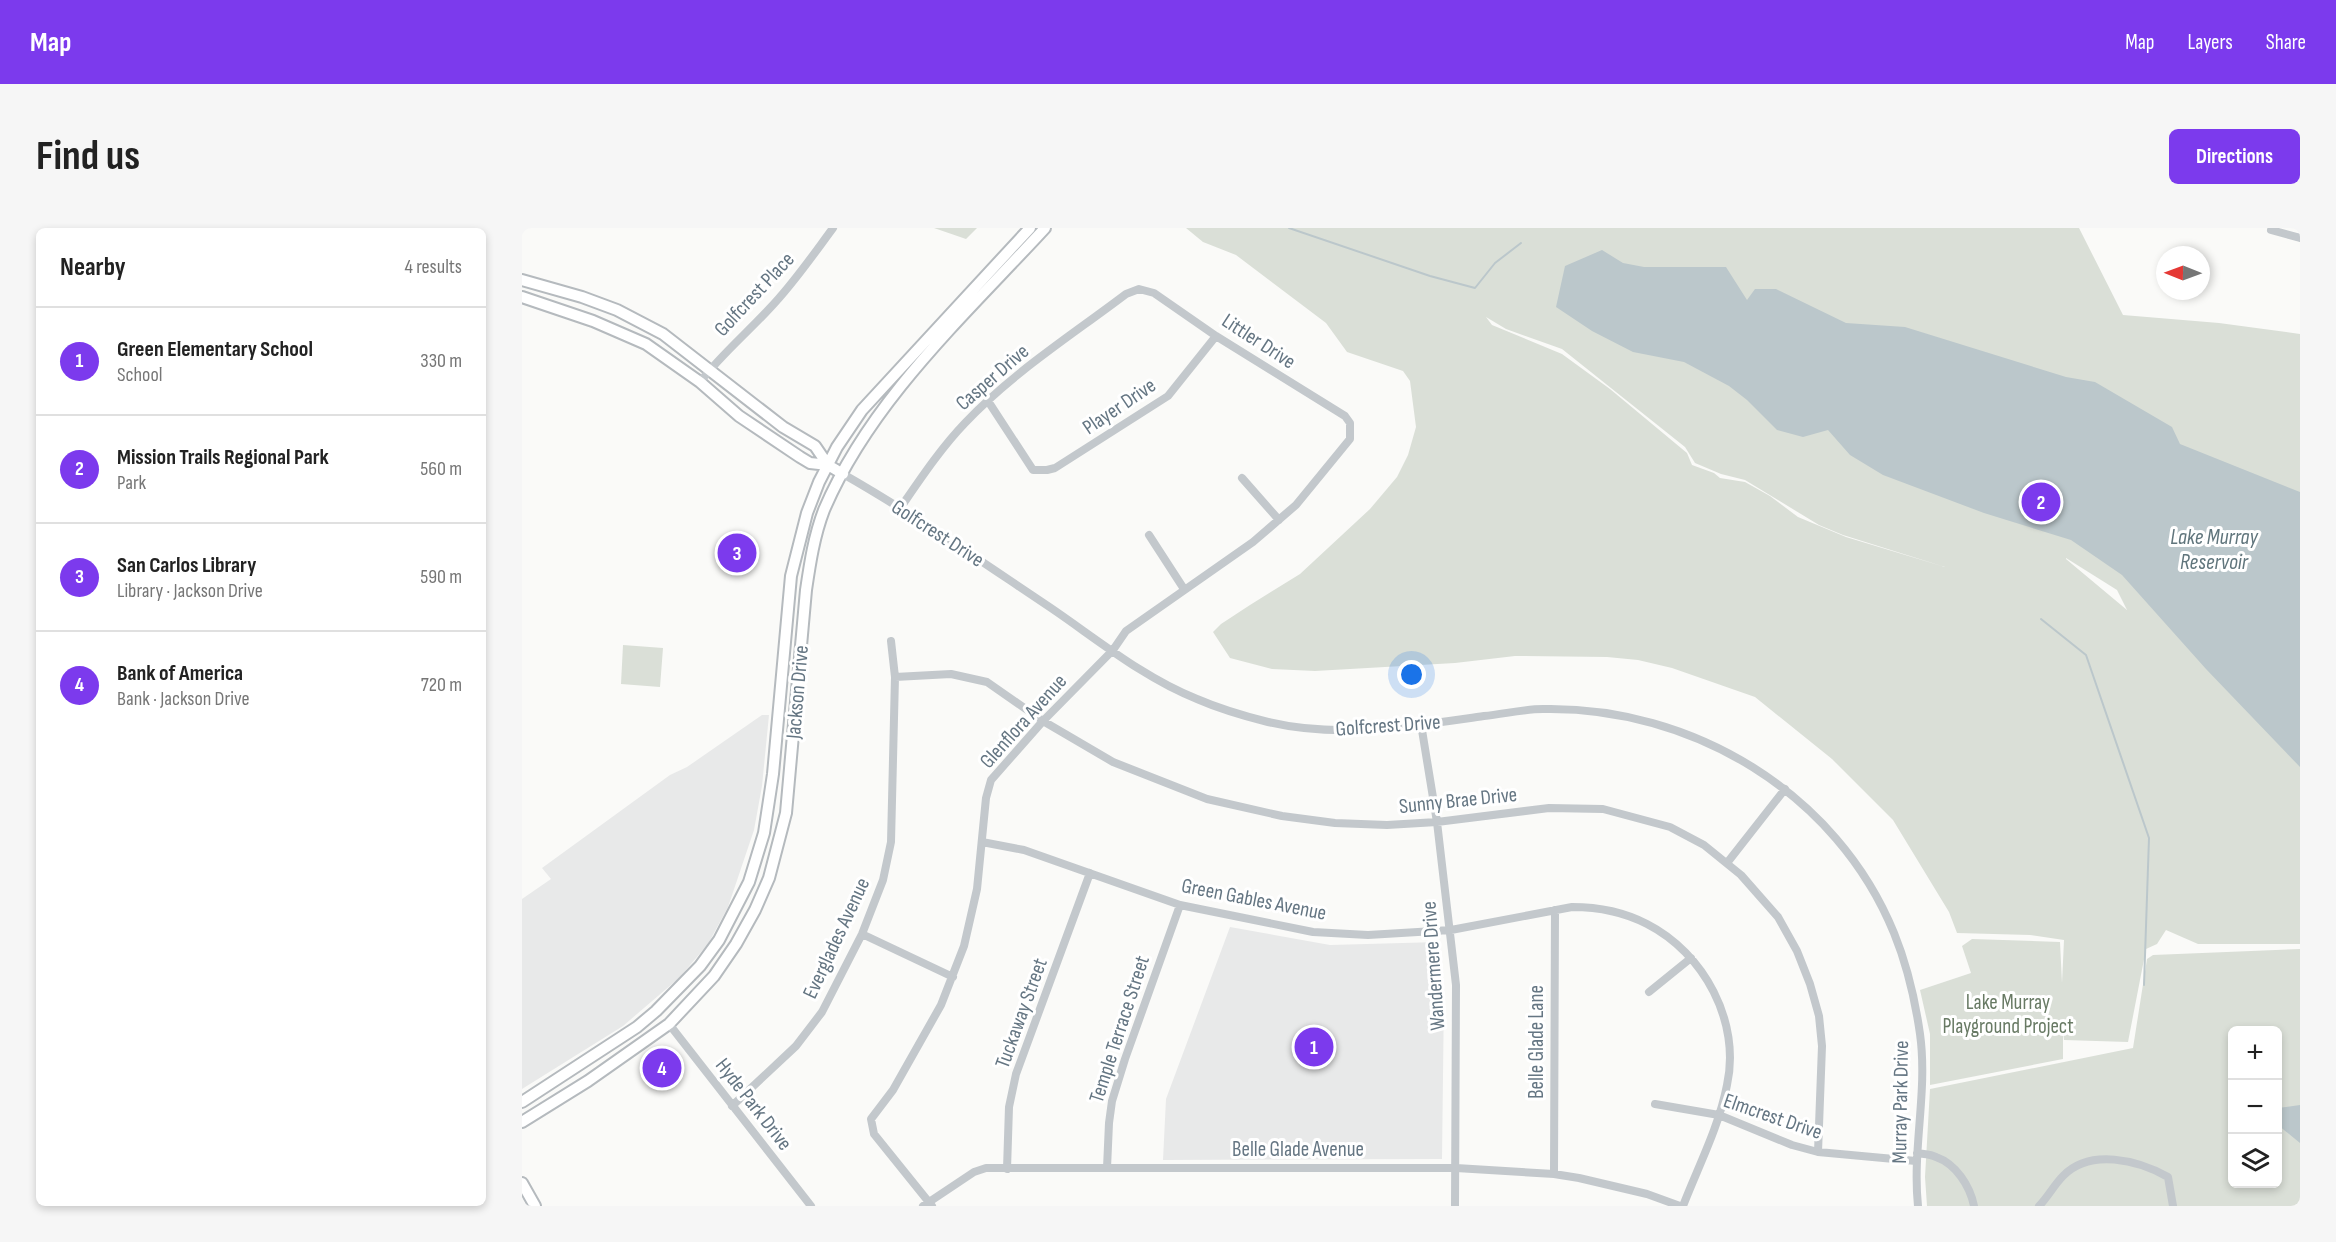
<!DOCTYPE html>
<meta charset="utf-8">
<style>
:root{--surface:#fff;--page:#f6f6f6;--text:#222;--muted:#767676;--line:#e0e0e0;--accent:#7c3aed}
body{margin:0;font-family:"Sofia Sans Condensed",sans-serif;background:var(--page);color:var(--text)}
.controls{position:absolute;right:18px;bottom:18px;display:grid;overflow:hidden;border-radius:9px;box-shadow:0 3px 9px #0003}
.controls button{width:54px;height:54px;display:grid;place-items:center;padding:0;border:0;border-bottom:2px solid var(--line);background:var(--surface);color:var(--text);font:30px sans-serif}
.compass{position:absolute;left:1634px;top:18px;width:54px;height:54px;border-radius:50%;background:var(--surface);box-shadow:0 3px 9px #0003;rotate:271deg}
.you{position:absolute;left:890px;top:447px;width:21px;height:21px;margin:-15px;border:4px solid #fff;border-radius:50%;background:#1a73e8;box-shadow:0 0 0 9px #1a73e833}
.badge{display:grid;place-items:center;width:39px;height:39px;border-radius:50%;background:var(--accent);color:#fff;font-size:20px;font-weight:700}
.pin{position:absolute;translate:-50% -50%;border:3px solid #fff;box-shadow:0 2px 6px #0006}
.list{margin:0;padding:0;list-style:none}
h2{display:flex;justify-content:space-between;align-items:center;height:78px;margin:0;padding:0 24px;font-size:26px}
h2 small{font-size:20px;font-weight:400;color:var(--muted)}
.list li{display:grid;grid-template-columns:39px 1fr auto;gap:18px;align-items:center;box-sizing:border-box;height:108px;padding:0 24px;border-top:2px solid var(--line)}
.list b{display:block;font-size:22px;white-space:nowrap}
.list p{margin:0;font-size:20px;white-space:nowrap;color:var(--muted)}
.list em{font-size:20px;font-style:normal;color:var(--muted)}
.icon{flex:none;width:33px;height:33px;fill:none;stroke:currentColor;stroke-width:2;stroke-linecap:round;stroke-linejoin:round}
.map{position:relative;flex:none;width:1778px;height:978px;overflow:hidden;border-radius:9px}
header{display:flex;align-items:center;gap:36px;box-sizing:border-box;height:84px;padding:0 30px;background:var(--accent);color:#fff}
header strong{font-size:28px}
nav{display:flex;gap:33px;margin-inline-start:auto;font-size:21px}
.intro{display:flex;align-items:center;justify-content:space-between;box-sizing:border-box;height:144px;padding:0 36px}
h1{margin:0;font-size:42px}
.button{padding:15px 27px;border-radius:9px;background:var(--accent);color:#fff;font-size:21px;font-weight:700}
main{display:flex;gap:36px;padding:0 36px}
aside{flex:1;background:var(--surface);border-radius:9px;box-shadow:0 3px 9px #0003}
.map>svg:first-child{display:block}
.built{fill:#e8e9e9}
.green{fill:#dadfd7;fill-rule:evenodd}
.water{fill:#bbc7cb}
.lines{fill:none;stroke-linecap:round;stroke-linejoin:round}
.stream{stroke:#bbc7cb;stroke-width:2}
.major-casing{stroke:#b5babe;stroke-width:14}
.minor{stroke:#c3c8cc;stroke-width:8}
.major{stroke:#fff;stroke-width:10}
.labels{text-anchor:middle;stroke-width:6;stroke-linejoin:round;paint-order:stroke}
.street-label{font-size:21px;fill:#657683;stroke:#fff}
.park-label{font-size:21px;fill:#687a64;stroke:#fff}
.water-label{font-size:22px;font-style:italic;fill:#60757c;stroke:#fff}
</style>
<header>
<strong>Map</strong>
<nav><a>Map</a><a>Layers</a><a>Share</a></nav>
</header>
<div class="intro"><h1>Find us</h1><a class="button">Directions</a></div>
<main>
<aside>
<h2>Nearby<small>4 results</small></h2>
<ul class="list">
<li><span class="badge">1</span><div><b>Green Elementary School</b><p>School</p></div><em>330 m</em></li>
<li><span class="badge">2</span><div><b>Mission Trails Regional Park</b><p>Park</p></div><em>560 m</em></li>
<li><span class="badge">3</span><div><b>San Carlos Library</b><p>Library · Jackson Drive</p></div><em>590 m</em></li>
<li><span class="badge">4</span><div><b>Bank of America</b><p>Bank · Jackson Drive</p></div><em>720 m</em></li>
</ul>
</aside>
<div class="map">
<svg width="1778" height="978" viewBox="0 0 1778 978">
<rect width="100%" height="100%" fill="#fafaf8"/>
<path class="built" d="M 240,487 L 247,487 L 240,558 L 232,602 L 206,679 L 186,716 L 157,750 L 101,798 L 0,861 L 0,671 L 29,651 L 20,640 L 148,547 L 165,539 Z
M 708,699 L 808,717 L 917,714 L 922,766 L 920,931 L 641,932 L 644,871 Z"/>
<path class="green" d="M 412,0 L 455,0 L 444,11 Z
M 664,0 L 1557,0 L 1601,87 L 1697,95 L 1778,106 L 1778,716 L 1676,716 L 1644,702 L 1635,716 L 1624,721 L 1606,814 L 1542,812 L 1541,802 L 1541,831 L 1408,857 L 1408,806 L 1398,762 L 1449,745 L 1440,718 L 1450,711 L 1538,714 L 1540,755 L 1542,712 L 1508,707 L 1435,705 L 1427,684 L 1371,592 L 1310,531 L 1233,469 L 1150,440 L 1116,432 L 1085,429 L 993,428 L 933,435 L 793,443 L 750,441 L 708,430 L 691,404 L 699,396 L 728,377 L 778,346 L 848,281 L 875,249 L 886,227 L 894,199 L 888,153 L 881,143 L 825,124 L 804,95 L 714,27 L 681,14 ZM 964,89 L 984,101 L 1040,121 L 1163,219 L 1173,235 L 1199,246 L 1223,252 L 1297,297 L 1321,307 L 1423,339 L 1324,309 L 1276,289 L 1248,268 L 1223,254 L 1198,250 L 1192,245 L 1170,237 L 1165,225 L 1088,161 L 1040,126 L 970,97 ZM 1544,330 L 1595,362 L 1605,382 L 1544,331 Z
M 101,417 L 141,420 L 138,459 L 99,456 Z
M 1778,721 L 1778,978 L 1405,978 L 1403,949 L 1408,861 L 1611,820 L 1625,731 L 1631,727 ZM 1710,802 L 1756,802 L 1756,956 L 1710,956 Z"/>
<path class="water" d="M 1080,22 L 1101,35 L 1122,39 L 1204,39 L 1225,72 L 1233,61 L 1254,61 L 1324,95 L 1383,99 L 1544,149 L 1573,154 L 1650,199 L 1658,216 L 1778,264 L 1778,539 L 1684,441 L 1600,347 L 1549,312 L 1462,285 L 1361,247 L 1328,227 L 1306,202 L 1281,209 L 1255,202 L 1225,172 L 1207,158 L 1162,134 L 1111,124 L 1070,103 L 1034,79 L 1043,38 Z
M 1778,877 L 1778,915 L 1756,897 L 1756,880 Z"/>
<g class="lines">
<path class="stream" d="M 767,0 L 908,48 L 953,60 L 973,35 L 999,15
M 1519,391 L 1564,427 L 1627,610 L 1622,757"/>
<defs>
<path id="major" d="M 0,52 L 60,69 L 95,82 L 141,106 L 261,199 L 293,218 L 306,237
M 0,69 L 71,93 L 124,116 L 178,154 L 217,188 L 278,229 L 288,235 L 306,237 L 321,246
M 0,874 L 115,799 L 134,783 L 178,738 L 197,712 L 227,654 L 242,605 L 251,546 L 269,348 L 285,285 L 297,254 L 315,219 L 340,182 L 508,0
M 0,894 L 66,853 L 147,796 L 192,748 L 214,716 L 233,682 L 247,650 L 264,585 L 284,362 C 288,335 292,308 302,282 C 349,172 443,87 523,0
M 0,955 L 13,978"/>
</defs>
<use href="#major" class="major-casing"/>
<path class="minor" d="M 1749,2 L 1778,10
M 178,154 C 199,127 225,105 248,80 C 272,55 291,27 311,0
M 466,173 L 511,242 L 525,242 L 533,240 L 646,168 L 694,108
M 321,246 C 393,287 460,334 529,380 C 576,412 622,450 675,471 C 698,481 722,488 746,494 C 817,511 891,498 962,488 C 982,486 1002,481 1021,481 C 1170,478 1315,565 1372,705 C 1385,737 1393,771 1398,806 C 1406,863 1390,921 1396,978
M 720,250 L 757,292
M 379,279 C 399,250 419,220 443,195 C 490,145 550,107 604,66 L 617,61 L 632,65 L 694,108 L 823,188 L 828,195 L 828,211 L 774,277 L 731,314 L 604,403 L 591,422 L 521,493 L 469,552 L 464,570 L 455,661 L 442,718 L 419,777 L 371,862 L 349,891 L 352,906 L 410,978
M 627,307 L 662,361
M 373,449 L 429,446 L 465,454 L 521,493 L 591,534 L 685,571 L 760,588 L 813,595 L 865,597 L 915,594 L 1027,580 L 1081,581 L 1148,599 L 1182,617 L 1219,647 L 1256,689 L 1275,723 L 1288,756 L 1297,788 L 1300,818 L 1296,924
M 899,496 L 915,594 L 934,757 L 933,978
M 460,614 L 502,622 L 658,677 L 791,704 L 846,707 L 929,702 L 1050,679 C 1075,679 1102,684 1125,696 C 1182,725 1219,794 1205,857 C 1197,899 1176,939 1161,978
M 1205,635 L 1263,561
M 340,706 L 431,749
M 1127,764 L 1169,730
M 147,796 L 289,978
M 1133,876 L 1197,887 L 1270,917 L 1296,924 L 1394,933
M 210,878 L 274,818 L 300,784 L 340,706 L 361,652 L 369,614 L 373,449 L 369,413
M 1395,925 C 1401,926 1409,926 1414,929 C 1434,936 1448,958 1452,978
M 585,940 L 587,895 L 590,873 L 603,831 L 658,677
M 485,941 L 487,879 L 494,846 L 568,645
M 1032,946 L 1033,682
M 401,978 L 452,944 L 464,940 L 934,940 L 1032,946 L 1057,950 L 1125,966 L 1158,978
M 1517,978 C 1526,969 1532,957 1541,948 C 1568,920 1616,932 1646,949 L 1651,978"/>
<use href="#major" class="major"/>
</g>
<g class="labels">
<g class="street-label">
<text transform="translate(232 66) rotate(-47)" y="7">Golfcrest Place</text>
<text transform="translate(737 113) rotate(33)" y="7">Littler Drive</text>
<text transform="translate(470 149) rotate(-41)" y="7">Casper Drive</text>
<text transform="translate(597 178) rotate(-34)" y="7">Player Drive</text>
<text transform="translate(416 305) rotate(33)" y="7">Golfcrest Drive</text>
<text transform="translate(275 464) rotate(-85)" y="7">Jackson Drive</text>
<text transform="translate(501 493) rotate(-48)" y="7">Glenflora Avenue</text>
<text transform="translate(866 497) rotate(-4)" y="7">Golfcrest Drive</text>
<text transform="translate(936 572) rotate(-6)" y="7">Sunny Brae Drive</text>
<text transform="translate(732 671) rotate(11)" y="7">Green Gables Avenue</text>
<text transform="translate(314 710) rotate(-65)" y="7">Everglades Avenue</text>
<text transform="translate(911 738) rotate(-94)" y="7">Wandermere Drive</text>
<text transform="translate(499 785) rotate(-70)" y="7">Tuckaway Street</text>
<text transform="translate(597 801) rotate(-72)" y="7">Temple Terrace Street</text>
<text transform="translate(1014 814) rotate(-90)" y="7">Belle Glade Lane</text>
<text transform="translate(1378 874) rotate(-89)" y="7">Murray Park Drive</text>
<text transform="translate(232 876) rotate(52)" y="7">Hyde Park Drive</text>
<text transform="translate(1251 888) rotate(19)" y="7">Elmcrest Drive</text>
<text x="776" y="928">Belle Glade Avenue</text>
</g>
<g class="park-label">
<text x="1486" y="781">Lake Murray<tspan x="1486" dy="24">Playground Project</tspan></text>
</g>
<g class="water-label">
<text x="1692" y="316">Lake Murray<tspan x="1692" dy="25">Reservoir</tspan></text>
</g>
</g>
</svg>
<div class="controls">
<button>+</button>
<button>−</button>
<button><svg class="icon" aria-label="layers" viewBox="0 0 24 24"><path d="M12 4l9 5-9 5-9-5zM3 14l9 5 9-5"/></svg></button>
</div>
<svg class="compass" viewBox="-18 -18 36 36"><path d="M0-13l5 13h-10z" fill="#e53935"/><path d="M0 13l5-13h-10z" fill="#767676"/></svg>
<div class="you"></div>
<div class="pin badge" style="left:792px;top:819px">1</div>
<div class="pin badge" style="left:1519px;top:274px">2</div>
<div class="pin badge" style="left:215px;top:325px">3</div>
<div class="pin badge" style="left:140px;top:840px">4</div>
</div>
</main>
